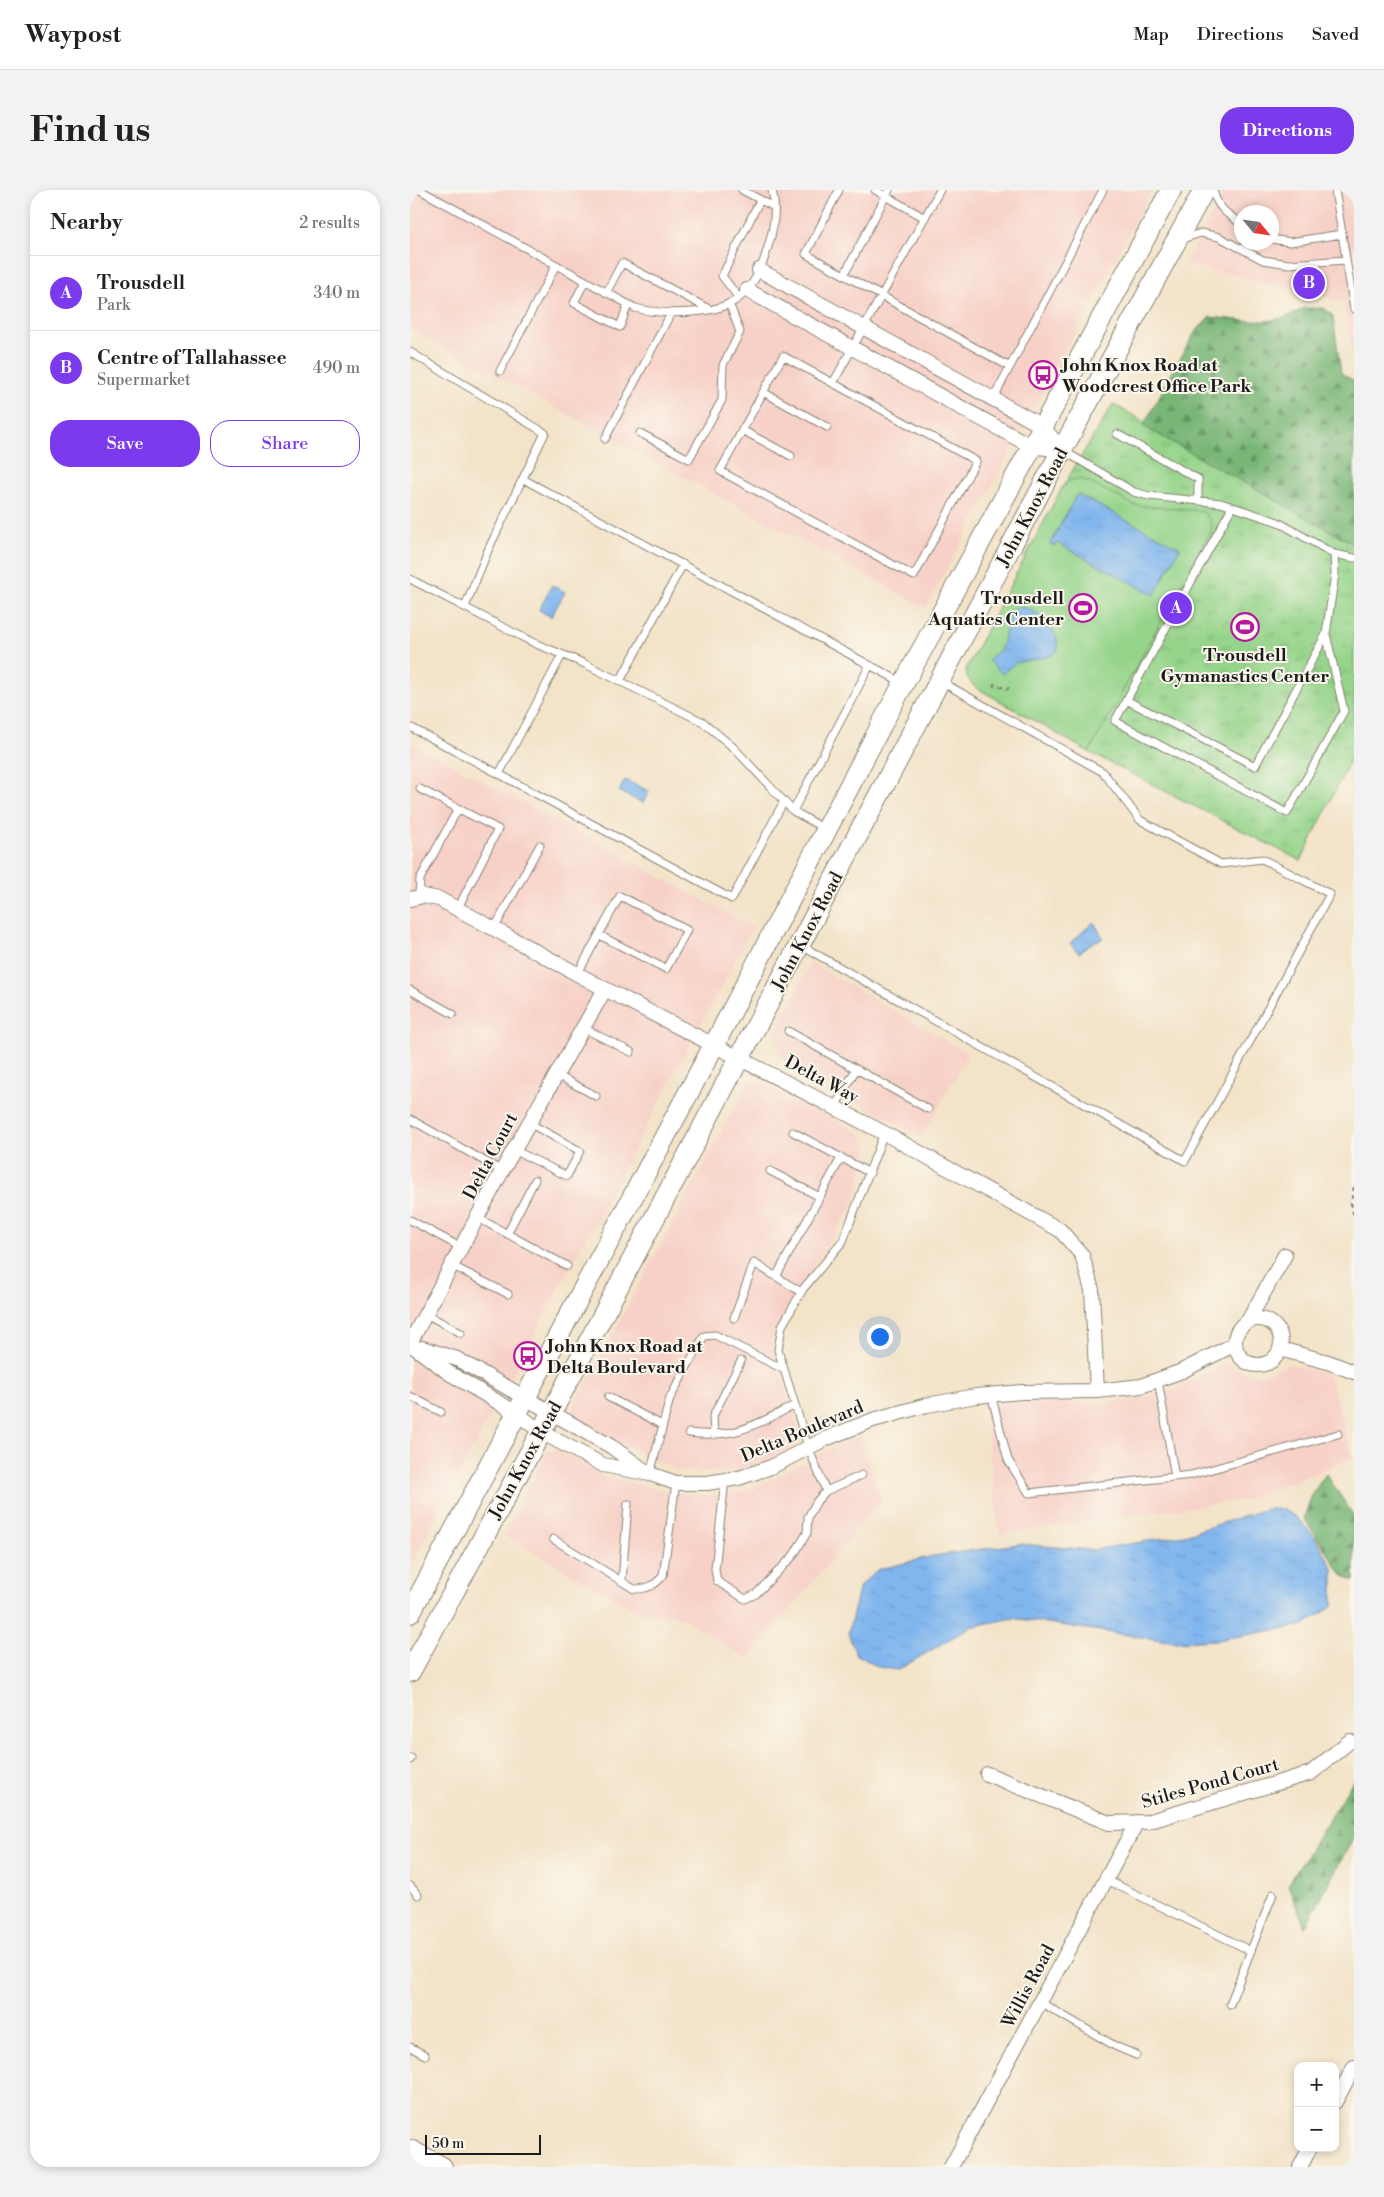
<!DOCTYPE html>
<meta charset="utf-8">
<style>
:root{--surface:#fff;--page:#f2f2f2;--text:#202124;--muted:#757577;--line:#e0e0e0;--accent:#7c3aed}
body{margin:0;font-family:"Libre Bodoni",serif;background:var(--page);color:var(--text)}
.controls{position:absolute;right:15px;bottom:15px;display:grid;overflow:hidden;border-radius:10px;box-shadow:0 2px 8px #0003}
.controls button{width:45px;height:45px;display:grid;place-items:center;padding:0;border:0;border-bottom:1px solid var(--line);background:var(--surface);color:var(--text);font:25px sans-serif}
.compass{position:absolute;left:824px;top:15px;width:45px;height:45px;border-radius:50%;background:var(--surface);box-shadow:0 2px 8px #0003;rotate:119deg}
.scale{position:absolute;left:15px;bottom:12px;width:116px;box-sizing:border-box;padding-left:5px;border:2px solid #1c1c1c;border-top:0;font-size:14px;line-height:18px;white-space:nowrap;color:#1c1c1c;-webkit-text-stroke:4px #fbf7ec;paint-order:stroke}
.you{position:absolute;left:469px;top:1146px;width:18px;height:18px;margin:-12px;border:4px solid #fff;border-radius:50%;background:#1a73e8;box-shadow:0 0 0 8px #1a73e833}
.badge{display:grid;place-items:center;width:32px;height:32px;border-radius:50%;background:var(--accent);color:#fff;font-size:16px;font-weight:700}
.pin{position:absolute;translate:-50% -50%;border:2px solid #fff;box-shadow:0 1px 5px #0006}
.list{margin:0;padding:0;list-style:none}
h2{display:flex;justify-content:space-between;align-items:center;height:65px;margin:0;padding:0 20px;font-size:21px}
h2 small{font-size:16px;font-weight:400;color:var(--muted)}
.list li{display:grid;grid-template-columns:32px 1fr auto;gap:15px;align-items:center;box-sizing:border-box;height:75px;padding:0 20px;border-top:1px solid var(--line)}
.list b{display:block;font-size:19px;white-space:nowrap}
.list p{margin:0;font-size:16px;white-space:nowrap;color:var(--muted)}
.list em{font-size:16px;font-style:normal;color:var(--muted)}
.actions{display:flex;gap:10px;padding:15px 20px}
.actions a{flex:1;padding:11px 0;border:1px solid var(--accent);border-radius:20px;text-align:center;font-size:18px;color:var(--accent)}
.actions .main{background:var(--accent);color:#fff}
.map{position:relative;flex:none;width:944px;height:1977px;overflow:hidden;border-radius:20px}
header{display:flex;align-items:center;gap:30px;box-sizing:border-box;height:70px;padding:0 25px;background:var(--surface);border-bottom:1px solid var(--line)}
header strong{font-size:24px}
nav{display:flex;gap:28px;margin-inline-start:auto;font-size:18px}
.intro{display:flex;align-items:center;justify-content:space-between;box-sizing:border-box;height:120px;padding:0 30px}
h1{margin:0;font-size:35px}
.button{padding:12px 22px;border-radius:20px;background:var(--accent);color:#fff;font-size:18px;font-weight:700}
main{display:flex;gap:30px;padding:0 30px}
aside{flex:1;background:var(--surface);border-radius:20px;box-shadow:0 2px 8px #0003}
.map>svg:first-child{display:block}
.built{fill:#f7d1c7;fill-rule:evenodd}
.grass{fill:url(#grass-tufts);stroke:#587853}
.forest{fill:url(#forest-firs);stroke:#4a6949}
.pitch{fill:#95d48a;stroke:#587853}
.water{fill:url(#water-ripples);stroke:#4e6985}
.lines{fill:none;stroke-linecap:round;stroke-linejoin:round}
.service-casing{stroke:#888072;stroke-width:9}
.minor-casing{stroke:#888072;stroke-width:16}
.secondary-casing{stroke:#888072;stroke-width:22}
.path{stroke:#888072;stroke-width:2.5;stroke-dasharray:4 4;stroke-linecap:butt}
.service{stroke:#fff;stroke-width:7}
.minor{stroke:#fff;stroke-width:14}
.secondary{stroke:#fff;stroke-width:20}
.labels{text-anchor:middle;stroke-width:4;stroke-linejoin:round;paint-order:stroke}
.poi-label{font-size:18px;font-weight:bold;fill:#1c1c1c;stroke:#fbf7ec;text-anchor:start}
.street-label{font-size:18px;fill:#1c1c1c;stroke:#fbf7ec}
</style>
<header>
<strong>Waypost</strong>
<nav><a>Map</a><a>Directions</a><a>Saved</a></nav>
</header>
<div class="intro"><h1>Find us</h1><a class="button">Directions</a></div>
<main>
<aside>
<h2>Nearby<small>2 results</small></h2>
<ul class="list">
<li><span class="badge">A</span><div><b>Trousdell</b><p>Park</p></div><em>340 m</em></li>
<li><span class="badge">B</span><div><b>Centre of Tallahassee</b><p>Supermarket</p></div><em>490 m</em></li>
</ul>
<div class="actions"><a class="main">Save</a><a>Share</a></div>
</aside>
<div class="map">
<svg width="944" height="1977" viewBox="0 0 944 1977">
<defs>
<pattern id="grass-tufts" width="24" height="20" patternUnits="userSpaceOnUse" patternTransform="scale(1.25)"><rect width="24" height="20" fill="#95d48a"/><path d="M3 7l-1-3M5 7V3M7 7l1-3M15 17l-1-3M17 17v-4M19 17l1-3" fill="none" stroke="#80b576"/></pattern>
<pattern id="forest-firs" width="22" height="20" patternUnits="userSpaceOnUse" patternTransform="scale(1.25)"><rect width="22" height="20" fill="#78b676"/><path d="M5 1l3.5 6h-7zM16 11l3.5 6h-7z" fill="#629360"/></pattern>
<pattern id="water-ripples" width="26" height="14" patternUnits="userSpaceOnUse" patternTransform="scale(1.25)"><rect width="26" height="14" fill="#80b6ee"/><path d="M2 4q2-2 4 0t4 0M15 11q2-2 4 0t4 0" fill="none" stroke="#6e9ccc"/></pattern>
</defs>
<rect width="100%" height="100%" fill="#fbf7ec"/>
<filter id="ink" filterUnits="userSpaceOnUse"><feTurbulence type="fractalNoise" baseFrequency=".02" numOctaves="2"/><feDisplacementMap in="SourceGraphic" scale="10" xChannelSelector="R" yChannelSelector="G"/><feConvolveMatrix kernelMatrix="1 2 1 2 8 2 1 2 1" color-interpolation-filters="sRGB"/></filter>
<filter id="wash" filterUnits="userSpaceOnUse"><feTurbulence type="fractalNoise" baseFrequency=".0096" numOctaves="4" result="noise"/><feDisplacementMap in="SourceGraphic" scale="20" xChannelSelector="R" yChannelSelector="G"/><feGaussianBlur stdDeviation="1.12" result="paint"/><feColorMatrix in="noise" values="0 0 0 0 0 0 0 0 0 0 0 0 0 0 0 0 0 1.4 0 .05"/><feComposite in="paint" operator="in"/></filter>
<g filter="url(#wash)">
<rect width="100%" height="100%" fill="#f3e3c8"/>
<path class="built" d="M 0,0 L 742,0 L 516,418 L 0,139 Z
M 815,0 L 944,0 L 944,170 L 933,111 L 775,74 ZM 832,22 L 862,22 L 862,52 L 832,52 Z
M 0,552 L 343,737 L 0,1376 Z
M 401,773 L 558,863 L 512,948 L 377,872 L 370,866 L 365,841 Z
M 351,891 L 448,942 L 456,951 L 458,961 L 443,1015 L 402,1079 L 385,1102 L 362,1151 L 388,1242 L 385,1255 L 356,1272 L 319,1283 L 267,1280 L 175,1237 L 164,1227 L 162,1220 L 338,892 Z
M 817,1173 L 837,1184 L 844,1185 L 852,1185 L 880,1174 L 919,1184 L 942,1268 L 840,1309 L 589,1344 L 574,1214 L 696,1213 L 728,1209 L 764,1199 Z
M 449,1245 L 472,1309 L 338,1469 L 271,1427 L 225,1420 L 94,1345 L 137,1262 L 144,1259 L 151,1259 L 190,1284 L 241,1298 L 290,1306 L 340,1300 Z"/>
<path class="grass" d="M 703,214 L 944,350 L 944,562 L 891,671 L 679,562 L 564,496 L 556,479 L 652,298 Z"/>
<path class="forest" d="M 894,118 L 914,118 L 923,126 L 931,183 L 944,191 L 944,354 L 733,236 L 785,142 L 800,127 C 835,130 862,138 894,118 Z
M 916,1284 L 944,1326 L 944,1391 L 932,1385 L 894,1328 L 902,1304 Z
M 944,1589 L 944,1647 L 895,1737 L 878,1695 Z"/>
<path class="pitch" d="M 665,289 L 672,289 L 724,315 L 792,321 L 800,330 L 802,339 L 679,562 L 564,496 L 557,487 L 556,479 L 652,298 L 659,291 Z"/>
<path class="water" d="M 667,304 L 770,358 L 744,405 L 647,353 L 645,356 L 640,354 Z
M 142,395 L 155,402 L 141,427 L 129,420 Z
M 608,417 C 629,418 651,440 647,461 L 641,466 L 605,473 L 592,484 L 578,470 L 591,459 L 601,423 Z
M 215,590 L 239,601 L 233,613 L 209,602 Z
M 684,732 L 693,748 L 687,752 L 686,750 L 669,763 L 660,753 Z
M 856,1319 L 873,1319 L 887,1328 L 905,1347 L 923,1378 L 923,1416 L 894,1435 L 807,1450 L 765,1452 L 603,1428 L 560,1437 L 488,1480 L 468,1477 L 446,1464 L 438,1443 L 450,1396 L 467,1380 L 523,1366 L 609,1354 L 682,1360 L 775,1345 Z"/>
</g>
<g filter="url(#ink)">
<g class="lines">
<defs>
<path id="service" d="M 10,0 L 225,118 C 252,125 308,126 330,107 C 344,95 353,75 358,57 C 364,38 367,19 362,0
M 332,0 L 364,17
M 429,0 L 396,64 L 600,177
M 465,0 L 515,28
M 803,0 C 807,18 817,24 832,34
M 925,0 L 944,119
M 772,49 L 791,43 L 809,47 L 853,70 L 879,74 L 936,70
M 862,49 L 880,52 L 932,44
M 434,85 L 479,0
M 175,91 L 164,113 L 210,137 L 218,114
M 196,103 L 212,73 L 299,119
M 329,108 L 312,86 L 350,10
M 0,162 L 135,243 L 79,358 L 55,417
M 373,166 L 566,271 L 504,386 L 310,281 Z
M 90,181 L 146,75
M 423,193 L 530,0
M 353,202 L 417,237
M 583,209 L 693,0
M 332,240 L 381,266
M 230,243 L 279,269 L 312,210 L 313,175 L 330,142 L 319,113
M 707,244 L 788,289 L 788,311
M 195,249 L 261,123
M 652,260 L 724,302 L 739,306 L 811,313 L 868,332 L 924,364 L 925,384 L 916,444 L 845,576 L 716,510
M 113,289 L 493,493
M 822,317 L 705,531 L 877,623 L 934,521 L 916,444
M 924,364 L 944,368
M 0,389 L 124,453 L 173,473 L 293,532 L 324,558 L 383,621 L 415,639
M 152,465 L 89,584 L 322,709 L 374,611
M 210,491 L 273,374
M 0,537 L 89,584
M 10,599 L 88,639 L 48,718
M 383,621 L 460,475
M 9,707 L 10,689 L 48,619
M 85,737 L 130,655
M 390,755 L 775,971 L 920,704 L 852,669 L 811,674 L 730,630 L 693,582 L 530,491
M 168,783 L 210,706 L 277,740 L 256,779 L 189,745
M 0,800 L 43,824
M 173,838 L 221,862
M 378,841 L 518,919
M 147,885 L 186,906
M 425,917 L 446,879
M 0,929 L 92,981
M 383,942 L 460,983
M 104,960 L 157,986 L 170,961 L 119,933
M 360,981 L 410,1007
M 68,1028 L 157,1076
M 0,1030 L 52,1058
M 97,1044 L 125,990
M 43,1076 L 98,1104
M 367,1085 L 431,968
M 16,1124 L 51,1143
M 324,1128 L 344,1073 L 391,1102
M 748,1190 L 765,1287
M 581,1204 L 598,1270 L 619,1303 L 781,1285 L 928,1244
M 0,1206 L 31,1222
M 198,1207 L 252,1235
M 279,1243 C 325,1249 345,1235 385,1215
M 304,1245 L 303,1226 L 331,1171
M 240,1284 L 260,1208 L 294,1146 L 305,1145 L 373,1179
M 315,1290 L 305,1379 L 307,1391 L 335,1409 L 346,1404 L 383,1366 L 397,1343 L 398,1327 L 407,1311 L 416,1301 L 452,1285
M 416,1301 L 398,1257 L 368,1160 L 372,1136 L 393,1099 L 433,1051 L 474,943
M 143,1349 L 224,1399 C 238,1399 244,1396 253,1386 L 266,1293
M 212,1391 L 218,1314
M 0,1570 L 1,1568
M 697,1690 L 841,1761
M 0,1696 L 8,1705
M 630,1812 L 705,1856 L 726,1865
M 820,1814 L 863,1704
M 0,1857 L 15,1865"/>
<path id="minor" d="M 349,80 L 632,236 L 652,260
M 337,100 L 621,256 L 652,260
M 0,709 L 13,706 L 29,709 L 195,799 L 474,943 L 650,1040 L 672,1065 L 682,1100 L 687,1201
M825 1152a23 23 0 1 1 46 0a23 23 0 1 1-46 0Z
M 838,1131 L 875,1065
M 0,1153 L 92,981 L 195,799
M 0,1154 L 39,1183 L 108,1224 L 131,1242 L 193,1275 L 240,1284 L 266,1293 L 297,1293 L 329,1288 L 361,1277 L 415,1249 L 463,1230 L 517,1215 L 566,1206 L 612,1202 L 687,1201 L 731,1196 L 772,1181 L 825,1154
M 12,1158 L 47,1169 L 202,1257 L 235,1281
M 870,1159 L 918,1172 L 944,1182
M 577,1584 L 699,1633 L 737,1632 L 901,1583 L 940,1551
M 925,1912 L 944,1877
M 541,1977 L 727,1632
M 890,1977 L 900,1958"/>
<path id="secondary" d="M 0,1423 L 304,855 L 476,526 L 761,0
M 0,1482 L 131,1242 L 652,260 L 794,0
M 0,1960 L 32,1977"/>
</defs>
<use href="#service" class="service-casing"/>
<use href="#minor" class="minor-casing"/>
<use href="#secondary" class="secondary-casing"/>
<path class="path" d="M 584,493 L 584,496 L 598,498 L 596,501
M 944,997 L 941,1013 L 944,1026"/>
<use href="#service" class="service"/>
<use href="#minor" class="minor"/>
<use href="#secondary" class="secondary"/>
</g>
</g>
<defs>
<symbol id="bus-ring" viewBox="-11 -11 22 22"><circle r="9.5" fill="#fbf7ec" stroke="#b5179e" stroke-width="1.5"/><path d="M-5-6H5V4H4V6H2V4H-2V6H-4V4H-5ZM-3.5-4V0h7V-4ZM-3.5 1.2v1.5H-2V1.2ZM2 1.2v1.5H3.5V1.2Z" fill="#b5179e"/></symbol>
<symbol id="stadium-ring" viewBox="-11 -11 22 22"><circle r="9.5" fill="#fbf7ec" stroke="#b5179e" stroke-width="1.5"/><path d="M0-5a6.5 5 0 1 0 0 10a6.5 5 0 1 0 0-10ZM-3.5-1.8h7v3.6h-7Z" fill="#b5179e"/></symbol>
</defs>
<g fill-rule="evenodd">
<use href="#bus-ring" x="617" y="169" width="32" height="32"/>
<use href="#stadium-ring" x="657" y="402" width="32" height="32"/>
<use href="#stadium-ring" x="819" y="421" width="32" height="32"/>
<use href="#bus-ring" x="102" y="1150" width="32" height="32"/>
</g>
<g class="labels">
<g class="poi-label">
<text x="652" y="181">John Knox Road at<tspan x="652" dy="21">Woodcrest Office Park</tspan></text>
<text x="654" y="414" text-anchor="end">Trousdell<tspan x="654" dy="21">Aquatics Center</tspan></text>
<text x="835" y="471" text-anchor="middle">Trousdell<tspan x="835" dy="21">Gymanastics Center</tspan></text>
<text x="137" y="1162">John Knox Road at<tspan x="137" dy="21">Delta Boulevard</tspan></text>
</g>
<g class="street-label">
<text transform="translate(622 317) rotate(-62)" y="6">John Knox Road</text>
<text transform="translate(397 741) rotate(-62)" y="6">John Knox Road</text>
<text transform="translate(412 889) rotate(28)" y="6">Delta Way</text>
<text transform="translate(80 966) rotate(-62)" y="6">Delta Court</text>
<text transform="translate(392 1241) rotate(-23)" y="6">Delta Boulevard</text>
<text transform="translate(115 1270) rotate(-61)" y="6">John Knox Road</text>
<text transform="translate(800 1593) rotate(-16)" y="6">Stiles Pond Court</text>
<text transform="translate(618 1796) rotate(-62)" y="6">Willis Road</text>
</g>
</g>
</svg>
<div class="controls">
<button>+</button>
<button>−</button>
</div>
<svg class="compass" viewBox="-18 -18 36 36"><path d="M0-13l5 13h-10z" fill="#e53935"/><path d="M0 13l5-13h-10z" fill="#757577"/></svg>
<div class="scale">50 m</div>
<div class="you"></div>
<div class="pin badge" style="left:766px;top:418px">A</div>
<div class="pin badge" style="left:899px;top:93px">B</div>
</div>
</main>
